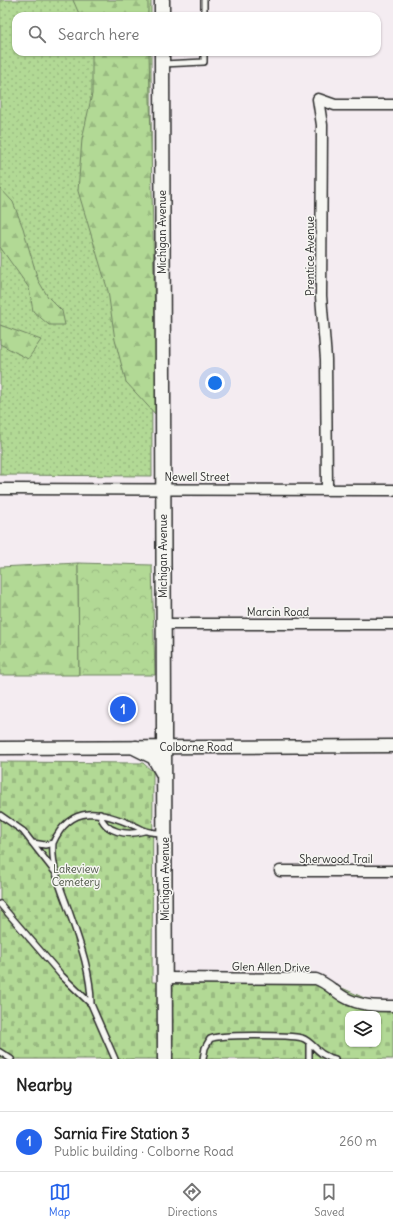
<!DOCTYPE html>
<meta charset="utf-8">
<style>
:root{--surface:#fff;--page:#f2f2f2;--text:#222;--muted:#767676;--line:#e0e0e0;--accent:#2563eb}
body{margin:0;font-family:Delius,sans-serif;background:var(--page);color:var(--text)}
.controls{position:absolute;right:12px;bottom:12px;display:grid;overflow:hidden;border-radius:8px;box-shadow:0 1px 3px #0004}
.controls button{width:36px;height:36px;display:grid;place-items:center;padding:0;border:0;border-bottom:1px solid var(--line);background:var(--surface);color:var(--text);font:20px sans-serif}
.you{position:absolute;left:215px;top:383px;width:14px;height:14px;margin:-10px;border:3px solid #fff;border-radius:50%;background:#1a73e8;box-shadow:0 0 0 6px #1a73e833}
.badge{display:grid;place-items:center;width:26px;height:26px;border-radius:50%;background:var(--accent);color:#fff;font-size:13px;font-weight:700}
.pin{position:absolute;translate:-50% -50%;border:2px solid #fff;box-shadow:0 1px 4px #0006}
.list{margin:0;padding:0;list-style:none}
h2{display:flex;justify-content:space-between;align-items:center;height:52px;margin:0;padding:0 16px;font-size:17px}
h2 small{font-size:13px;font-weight:400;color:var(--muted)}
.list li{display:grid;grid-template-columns:26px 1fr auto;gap:12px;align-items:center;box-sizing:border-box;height:60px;padding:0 16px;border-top:1px solid var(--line)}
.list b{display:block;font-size:15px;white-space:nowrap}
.list p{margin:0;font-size:13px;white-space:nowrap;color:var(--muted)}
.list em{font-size:13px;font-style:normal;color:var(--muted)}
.icon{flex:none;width:22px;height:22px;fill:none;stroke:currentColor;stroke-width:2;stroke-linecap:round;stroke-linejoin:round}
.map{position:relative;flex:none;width:393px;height:1059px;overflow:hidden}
.search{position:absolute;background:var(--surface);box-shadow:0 1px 3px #0004;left:12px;right:12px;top:12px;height:44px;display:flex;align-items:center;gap:10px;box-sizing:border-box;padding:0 14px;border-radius:12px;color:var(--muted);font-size:15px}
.sheet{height:112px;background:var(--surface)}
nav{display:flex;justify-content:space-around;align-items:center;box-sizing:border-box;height:56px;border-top:1px solid var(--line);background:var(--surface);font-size:11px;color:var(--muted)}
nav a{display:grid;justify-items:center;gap:2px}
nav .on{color:var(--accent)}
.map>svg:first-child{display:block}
.grass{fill:url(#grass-dots);stroke:#6e8260}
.forest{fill:url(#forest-firs);stroke:#6e8260}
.cemetery{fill:url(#cemetery-stones);stroke:#6e8260;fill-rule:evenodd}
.park{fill:url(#park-crowns);stroke:#6e8260}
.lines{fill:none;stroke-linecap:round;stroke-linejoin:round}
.service-casing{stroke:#2b2b2b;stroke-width:8}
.minor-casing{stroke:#2b2b2b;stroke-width:13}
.tertiary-casing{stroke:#2b2b2b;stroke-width:15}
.secondary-casing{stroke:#2b2b2b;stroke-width:17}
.service{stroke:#f6f6f2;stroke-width:5}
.minor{stroke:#f6f6f2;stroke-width:10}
.tertiary{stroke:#f6f6f2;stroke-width:12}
.secondary{stroke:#f6f6f2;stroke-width:14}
.labels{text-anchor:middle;stroke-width:3;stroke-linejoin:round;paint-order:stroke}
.street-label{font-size:11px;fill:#2b2b2b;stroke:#f6f6f2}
.park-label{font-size:11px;fill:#4d5646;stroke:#f6f6f2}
</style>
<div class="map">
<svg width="393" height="1059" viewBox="0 0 393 1059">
<defs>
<pattern id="grass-dots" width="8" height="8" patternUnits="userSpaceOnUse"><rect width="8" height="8" fill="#b2d995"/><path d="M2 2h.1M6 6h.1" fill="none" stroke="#99ba81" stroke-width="1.8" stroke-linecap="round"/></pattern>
<pattern id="forest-firs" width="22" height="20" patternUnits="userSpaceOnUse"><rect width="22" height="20" fill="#b2d995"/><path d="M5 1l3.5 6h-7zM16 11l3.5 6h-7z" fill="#99ba81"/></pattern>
<pattern id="cemetery-stones" width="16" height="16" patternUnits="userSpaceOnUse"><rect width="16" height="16" fill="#b2d995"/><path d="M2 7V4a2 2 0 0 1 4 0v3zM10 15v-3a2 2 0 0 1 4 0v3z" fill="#99ba81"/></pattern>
<pattern id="park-crowns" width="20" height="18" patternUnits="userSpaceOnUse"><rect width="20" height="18" fill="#b2d995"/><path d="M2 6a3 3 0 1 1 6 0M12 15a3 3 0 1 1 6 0" fill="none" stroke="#99ba81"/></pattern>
</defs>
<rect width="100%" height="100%" fill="#f4ecf1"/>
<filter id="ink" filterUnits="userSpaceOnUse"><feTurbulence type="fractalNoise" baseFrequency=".025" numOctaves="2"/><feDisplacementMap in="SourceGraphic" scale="8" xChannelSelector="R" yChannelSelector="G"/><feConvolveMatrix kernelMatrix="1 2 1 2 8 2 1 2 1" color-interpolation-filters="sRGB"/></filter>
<g filter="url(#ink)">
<path class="grass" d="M 0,0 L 151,0 L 151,16 L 16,16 L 16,52 L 151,52 L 152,476 L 0,475 Z"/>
<path class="forest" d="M 73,0 L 148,0 L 148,16 L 80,16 Z
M 92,52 L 149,52 L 157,416 L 126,382 L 115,340 L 108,291 L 78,191 L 82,139 L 92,94 Z
M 0,188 L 13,202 L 23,228 L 38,280 L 48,297 L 62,311 L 65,325 L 49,325 L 33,311 L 29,288 L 0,247 Z
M 0,325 L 41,340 L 28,359 L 0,344 Z
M 78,563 L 79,675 L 0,675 L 0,567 Z"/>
<path class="cemetery" d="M 0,762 L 143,763 L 153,772 L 152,982 L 190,983 L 294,979 L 329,982 L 373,1002 L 393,1002 L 393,1059 L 0,1059 ZM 348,1014 L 378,1014 L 378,1044 L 348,1044 Z"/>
<path class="park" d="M 78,563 L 152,565 L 155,675 L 79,675 Z"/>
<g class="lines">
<defs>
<path id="service" d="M 204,16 L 204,0
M 163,64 L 204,62 L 204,52
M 100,814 C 104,833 128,836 144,831
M 0,815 L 23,831 L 55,872
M 33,843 L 45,845 L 53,843
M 0,904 L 62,976 L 91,1004 L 115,1059
M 91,1004 C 91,973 80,943 70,914 C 62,891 51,868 53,843 C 71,803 101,811 135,826 C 138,827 142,830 146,831 C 152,833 158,833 164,833
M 309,1044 L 309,1059
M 0,1052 L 11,1059
M 203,1059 L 205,1048 L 210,1039 C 218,1034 291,1035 302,1038 C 314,1042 317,1056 335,1059"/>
<path id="minor" d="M 0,489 L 393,490
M 327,490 L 326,359 L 321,296 L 322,125 L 318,99 L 335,105 L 393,105
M 164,624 L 393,624
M 280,871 L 393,871
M 165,978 L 316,979 C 327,983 334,991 344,997 C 359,1006 377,1006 393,1006"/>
<path id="tertiary" d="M 0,748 L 393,746"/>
<path id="secondary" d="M 162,0 L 162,16
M 162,52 L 165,1059
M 136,748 L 154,757 L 163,773"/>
</defs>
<use href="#service" class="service-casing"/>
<use href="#minor" class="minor-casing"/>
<use href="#tertiary" class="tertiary-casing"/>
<use href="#secondary" class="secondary-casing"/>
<use href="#service" class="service"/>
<use href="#minor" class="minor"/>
<use href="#tertiary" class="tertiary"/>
<use href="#secondary" class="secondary"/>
</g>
</g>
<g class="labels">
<g class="street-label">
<text transform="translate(162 232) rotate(-90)" y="4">Michigan Avenue</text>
<text transform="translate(310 256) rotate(-90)" y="4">Prentice Avenue</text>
<text x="197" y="481">Newell Street</text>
<text transform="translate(163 556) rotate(-90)" y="4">Michigan Avenue</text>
<text x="278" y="616">Marcin Road</text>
<text x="196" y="751">Colborne Road</text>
<text x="336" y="863">Sherwood Trail</text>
<text transform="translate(165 879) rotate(-90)" y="4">Michigan Avenue</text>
<text transform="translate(271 967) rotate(1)" y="4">Glen Allen Drive</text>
</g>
<g class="park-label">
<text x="76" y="873">Lakeview<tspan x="76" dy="13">Cemetery</tspan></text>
</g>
</g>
</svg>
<div class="controls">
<button><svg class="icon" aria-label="layers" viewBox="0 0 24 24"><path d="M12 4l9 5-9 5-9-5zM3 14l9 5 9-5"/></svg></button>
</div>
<div class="you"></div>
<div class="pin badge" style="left:123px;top:709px">1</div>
<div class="search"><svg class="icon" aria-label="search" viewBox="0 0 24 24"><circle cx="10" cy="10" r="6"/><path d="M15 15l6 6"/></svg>Search here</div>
</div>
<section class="sheet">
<h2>Nearby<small></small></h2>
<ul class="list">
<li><span class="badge">1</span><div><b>Sarnia Fire Station 3</b><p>Public building · Colborne Road</p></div><em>260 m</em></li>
</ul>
</section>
<nav>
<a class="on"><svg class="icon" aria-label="map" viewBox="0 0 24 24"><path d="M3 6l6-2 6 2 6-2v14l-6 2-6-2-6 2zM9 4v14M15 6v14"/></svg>Map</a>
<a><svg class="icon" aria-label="directions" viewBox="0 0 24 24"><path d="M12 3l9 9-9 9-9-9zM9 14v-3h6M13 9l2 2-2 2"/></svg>Directions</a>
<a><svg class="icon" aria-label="saved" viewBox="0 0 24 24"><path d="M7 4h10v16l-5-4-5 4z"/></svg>Saved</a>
</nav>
